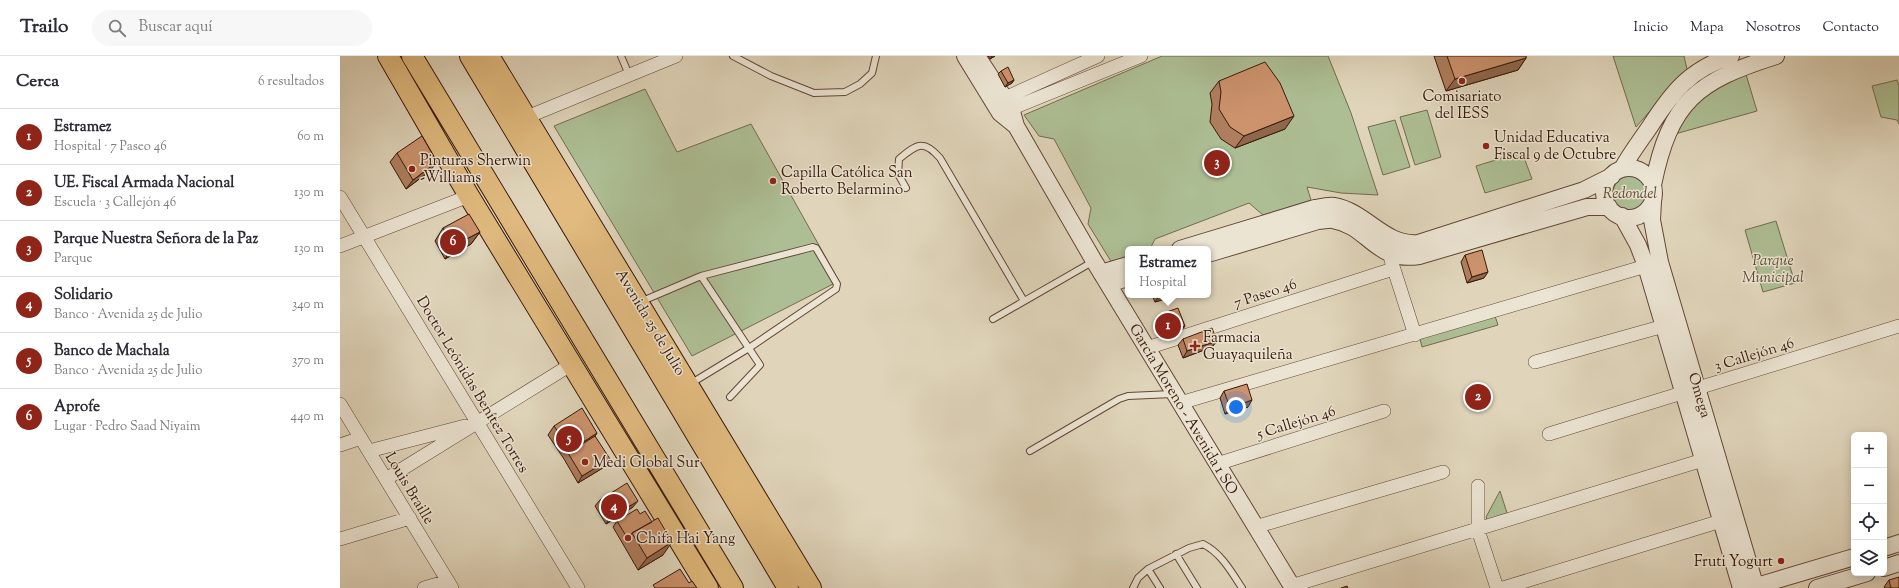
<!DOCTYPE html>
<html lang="es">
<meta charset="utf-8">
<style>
:root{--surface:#fff;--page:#f7f7f7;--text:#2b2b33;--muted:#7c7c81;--line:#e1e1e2;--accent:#8f2418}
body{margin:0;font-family:"Sorts Mill Goudy",serif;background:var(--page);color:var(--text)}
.controls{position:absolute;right:12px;bottom:12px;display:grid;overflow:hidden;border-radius:6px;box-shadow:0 2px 10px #0003}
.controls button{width:36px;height:36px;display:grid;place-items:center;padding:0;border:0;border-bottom:1px solid var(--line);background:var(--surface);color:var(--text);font:20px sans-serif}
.you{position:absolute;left:896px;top:351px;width:14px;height:14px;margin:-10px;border:3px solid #fff;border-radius:50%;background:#1a73e8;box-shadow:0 0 0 6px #1a73e833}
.badge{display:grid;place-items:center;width:26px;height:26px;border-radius:50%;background:var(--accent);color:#fff;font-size:13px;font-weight:700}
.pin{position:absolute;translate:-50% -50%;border:2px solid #fff;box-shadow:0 1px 4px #0006}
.popup{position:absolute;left:785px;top:190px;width:86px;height:52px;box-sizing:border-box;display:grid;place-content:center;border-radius:6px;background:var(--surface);filter:drop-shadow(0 1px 3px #0005);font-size:13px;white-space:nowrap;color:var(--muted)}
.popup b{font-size:15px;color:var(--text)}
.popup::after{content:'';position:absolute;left:50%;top:100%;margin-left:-8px;border:8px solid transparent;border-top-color:var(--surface)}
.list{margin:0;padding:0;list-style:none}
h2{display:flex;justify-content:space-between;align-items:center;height:52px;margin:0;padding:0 16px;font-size:17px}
h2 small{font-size:13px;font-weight:400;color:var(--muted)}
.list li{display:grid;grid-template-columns:26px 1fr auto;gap:12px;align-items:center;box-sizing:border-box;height:56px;padding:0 16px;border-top:1px solid var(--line)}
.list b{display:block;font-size:15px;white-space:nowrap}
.list p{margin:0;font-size:13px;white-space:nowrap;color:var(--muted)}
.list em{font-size:13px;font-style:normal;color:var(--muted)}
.icon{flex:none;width:22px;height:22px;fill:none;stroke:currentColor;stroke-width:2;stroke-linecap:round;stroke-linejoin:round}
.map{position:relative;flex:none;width:1559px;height:532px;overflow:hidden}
header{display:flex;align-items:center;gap:24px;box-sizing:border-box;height:56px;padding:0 20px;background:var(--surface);border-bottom:1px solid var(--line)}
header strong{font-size:19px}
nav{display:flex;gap:22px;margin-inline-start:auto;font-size:14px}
.search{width:280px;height:36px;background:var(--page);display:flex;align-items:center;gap:10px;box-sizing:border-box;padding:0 14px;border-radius:22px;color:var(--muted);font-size:15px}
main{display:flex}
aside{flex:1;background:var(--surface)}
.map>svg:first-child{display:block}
.green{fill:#adbe94;stroke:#736b4e}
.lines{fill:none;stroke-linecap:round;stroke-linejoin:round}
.service-casing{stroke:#634736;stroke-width:8}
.minor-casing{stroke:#634736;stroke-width:14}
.tertiary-casing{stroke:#634736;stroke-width:18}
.primary-casing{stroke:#391809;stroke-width:22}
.service{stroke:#ebe4d3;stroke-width:6}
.minor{stroke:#ebe4d3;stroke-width:13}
.tertiary{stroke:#ebe4d3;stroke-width:16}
.primary{stroke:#e0ba7e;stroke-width:20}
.wall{fill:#af7e5e;stroke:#391809}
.shaded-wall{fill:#8f674c;stroke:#391809}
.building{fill:#cc936d;stroke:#391809}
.poi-dot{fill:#8f2418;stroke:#ebe4d3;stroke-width:1.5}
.labels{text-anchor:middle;stroke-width:3;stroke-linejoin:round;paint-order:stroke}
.poi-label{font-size:15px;fill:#391809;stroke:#ebe4d3;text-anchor:start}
.park-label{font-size:15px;font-style:italic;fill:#5c4a33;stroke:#ebe4d3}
.street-label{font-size:15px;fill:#391809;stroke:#ebe4d3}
</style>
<header>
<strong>Trailo</strong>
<div class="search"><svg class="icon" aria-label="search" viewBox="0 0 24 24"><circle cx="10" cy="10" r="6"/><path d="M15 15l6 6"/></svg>Buscar aquí</div>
<nav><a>Inicio</a><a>Mapa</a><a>Nosotros</a><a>Contacto</a></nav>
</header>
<main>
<aside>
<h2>Cerca<small>6 resultados</small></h2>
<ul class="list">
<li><span class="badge">1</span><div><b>Estramez</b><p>Hospital · 7 Paseo 46</p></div><em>60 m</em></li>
<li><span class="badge">2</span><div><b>UE. Fiscal Armada Nacional</b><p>Escuela · 3 Callejón 46</p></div><em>130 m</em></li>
<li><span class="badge">3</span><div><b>Parque Nuestra Señora de la Paz</b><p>Parque</p></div><em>130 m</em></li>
<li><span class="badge">4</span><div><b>Solidario</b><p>Banco · Avenida 25 de Julio</p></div><em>340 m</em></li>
<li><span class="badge">5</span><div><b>Banco de Machala</b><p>Banco · Avenida 25 de Julio</p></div><em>370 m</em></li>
<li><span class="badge">6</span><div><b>Aprofe</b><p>Lugar · Pedro Saad Niyaim</p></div><em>440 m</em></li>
</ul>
</aside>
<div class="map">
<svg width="1559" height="532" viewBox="0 0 1559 532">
<rect width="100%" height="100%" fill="#e0d5bb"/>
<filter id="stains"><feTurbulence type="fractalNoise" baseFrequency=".005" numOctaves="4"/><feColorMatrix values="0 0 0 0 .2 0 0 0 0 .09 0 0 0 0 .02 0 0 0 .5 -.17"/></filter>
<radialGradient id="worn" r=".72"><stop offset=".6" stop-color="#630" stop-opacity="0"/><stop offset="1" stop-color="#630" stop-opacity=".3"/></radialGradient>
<path class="green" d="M 822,0 L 988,0 L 1011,57 L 1038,139 L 1001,137 L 967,131 L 971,144 L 923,159 L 909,147 L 815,183 L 810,193 L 788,193 L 788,202 L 772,207 L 748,168 L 751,152 L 714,83 L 699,80 L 684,59 Z
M 1273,0 L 1344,0 L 1347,13 L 1296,71 Z
M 1405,15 L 1417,55 L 1335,78 L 1344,54 Z
M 1557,24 L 1559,30 L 1559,68 L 1557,64 L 1541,61 L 1532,30 Z
M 305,33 L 337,96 L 411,68 L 499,225 L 352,300 L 214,70 Z
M 1087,54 L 1101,101 L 1075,109 L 1060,61 Z
M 1055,64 L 1070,111 L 1043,119 L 1028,71 Z
M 1182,96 L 1192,123 L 1145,137 L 1136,110 Z
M1273 137a17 17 0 1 1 34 0a17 17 0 1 1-34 0Z
M 1436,165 L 1455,227 L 1423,236 L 1405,174 Z
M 1154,257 L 1158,269 L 1082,291 L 1079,279 Z
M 1160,435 L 1167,457 L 1147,464 L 1146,461 Z"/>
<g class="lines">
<defs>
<path id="service" d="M 281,0 L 289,19
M 393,0 L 431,20 L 474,37 L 505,36 L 520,28 L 532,17 L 536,0
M 566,132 L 558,118 L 559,103 C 577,88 584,83 600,102 L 684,245
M 300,246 L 361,220
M 653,263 L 754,205
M 350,328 L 409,292 L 496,233 L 497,228 L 476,192 L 473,191 L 361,220 L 420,309 L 390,341
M 690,395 L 779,343 L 788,340 L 833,338
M 836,498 L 857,532
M 793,532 L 798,522 L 808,513
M 820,532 L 808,513 L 849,492 L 863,488 C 881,497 891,515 902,532"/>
<path id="minor" d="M 656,46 L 758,0
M 663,56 L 801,0
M 187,61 L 336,0
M 0,141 L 238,532
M 0,190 L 129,140
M 1051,204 L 1075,279
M 807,292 L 1053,213
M 1195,306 L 1324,270
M 840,347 L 1306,210
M 0,348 L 112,532
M 1209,378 L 1559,270
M 0,389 L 21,382
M 29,395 L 125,370
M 877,408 L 1044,355
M 46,423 L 232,308
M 1138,430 L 1138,474 L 1157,532
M 915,471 L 1103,416
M 0,483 L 70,462
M 951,530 L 1363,404
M 84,532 L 108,525
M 1163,532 L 1381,465"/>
<path id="tertiary" d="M 625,0 L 660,57 L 676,70
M 637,0 L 671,52 L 676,70 L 754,205 L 953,532
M1264 137a25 25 0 1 1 50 0a25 25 0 1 1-50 0Z
M 1282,113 C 1290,98 1301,84 1311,69 C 1333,35 1351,13 1391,0
M 1313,129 C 1330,45 1357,25 1436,0
M 1313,145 L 1312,164 L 1320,206 L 1416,532
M 1282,160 L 1298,189 L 1306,210 L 1401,532
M 840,193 L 975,152 C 981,151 988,149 994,150 C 1027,156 1044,190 1078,187 L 1244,134 L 1272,120
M 868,198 L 978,165 C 983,165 989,163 993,164 C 1029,170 1035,207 1079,200 L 1247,151 L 1269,151
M 761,217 L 788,209
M 768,228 L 788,222
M 1544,492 L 1559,487
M 1544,512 L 1559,507
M 1410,532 L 1514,501
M 1477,532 L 1527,517"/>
<path id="primary" d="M 48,0 L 129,140 L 368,532
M 72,0 L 393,532
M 130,0 L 448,532
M 149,0 L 471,532"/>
</defs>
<use href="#service" class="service-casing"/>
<use href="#minor" class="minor-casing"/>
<use href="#tertiary" class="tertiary-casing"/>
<use href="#primary" class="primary-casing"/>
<use href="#service" class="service"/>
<use href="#minor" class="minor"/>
<use href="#tertiary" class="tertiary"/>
<use href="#primary" class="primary"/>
</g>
<path class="wall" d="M 648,0 L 655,0 L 650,3 Z
M 1094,0 L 1186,0 L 1186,2 L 1178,14 L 1106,35 Z
M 661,15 L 674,24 L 672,27 L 665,31 L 658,18 Z
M 879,25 L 945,73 L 895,92 L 881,83 L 870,66 L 872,48 L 870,37 Z
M 57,97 L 90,115 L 66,133 L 50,106 Z
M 103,172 L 140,176 L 131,188 L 105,203 L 95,185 Z
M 1125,199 L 1144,222 L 1127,227 L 1121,206 Z
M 812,239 L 838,239 L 815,246 Z
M 821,258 L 845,270 L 840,276 L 824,283 L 817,264 Z
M 843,283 L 877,285 L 872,291 L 843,302 L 838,289 Z
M 884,335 L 908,351 L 885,358 L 880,342 Z
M 214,370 L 257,377 L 255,380 L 266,410 L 238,427 L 224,403 L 208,379 Z
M 260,444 L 293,451 L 266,468 L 255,450 Z
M 277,465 L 323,499 L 298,514 L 273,471 Z
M 1549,524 L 1559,532 L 1545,532 L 1544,531 Z"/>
<path class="shaded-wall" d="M 652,0 L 655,0 L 650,3 Z
M 1186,2 L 1178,14 L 1106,35 L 1115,23 Z
M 674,24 L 672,27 L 665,31 L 668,27 Z
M 954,60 L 945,73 L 895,92 L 904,80 Z
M 97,106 L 90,115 L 66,133 L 73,124 Z
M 140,176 L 131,188 L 105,203 L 113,190 Z
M 1148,216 L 1144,222 L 1127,227 L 1132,221 Z
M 822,239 L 838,239 L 815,246 L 819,240 Z
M 845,270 L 840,276 L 824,283 L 828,276 Z
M 877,285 L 872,291 L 843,302 L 847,295 Z
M 912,344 L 908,351 L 885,358 L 890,352 Z
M 257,377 L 251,386 L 228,397 L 231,394 Z
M 270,403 L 266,410 L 238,427 L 242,420 Z
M 298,445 L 293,451 L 266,468 L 270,462 Z
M 332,486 L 323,499 L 298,514 L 307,502 Z"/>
<path class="building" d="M 1107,0 L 1186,0 L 1186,2 L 1115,23 Z
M 925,6 L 940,27 L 954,60 L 904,80 L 890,71 L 879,53 L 881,36 L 879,25 Z
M 668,11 L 674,24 L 668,27 L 661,15 Z
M 82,80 L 97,106 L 73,124 L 57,97 Z
M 129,158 L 140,176 L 113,190 L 103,172 Z
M 1142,194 L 1148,216 L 1132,221 L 1125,199 Z
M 838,252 L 845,270 L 828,276 L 821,258 Z
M 872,272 L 877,285 L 847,295 L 843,283 Z
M 907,328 L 912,344 L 890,352 L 884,335 Z
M 242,352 L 257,377 L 231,394 L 214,370 Z
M 255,380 L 270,403 L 242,420 L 228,397 Z
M 287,427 L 298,445 L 270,462 L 260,444 Z
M 297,453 L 300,458 L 305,455 L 312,466 L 292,477 L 288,483 L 277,465 Z
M 318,462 L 332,486 L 307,502 L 292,477 Z
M 340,513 L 349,527 L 352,525 L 357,532 L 315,532 L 313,529 Z
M 1559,521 L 1559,532 L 1551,532 L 1549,524 Z
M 1007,530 L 1008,532 L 1001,532 Z"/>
<g class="poi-dot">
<circle cx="1122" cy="25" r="4"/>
<circle cx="1146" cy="90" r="4"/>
<circle cx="72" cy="113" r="4"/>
<circle cx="433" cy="125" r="4"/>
<path d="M853 284h4v4h4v4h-4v4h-4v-4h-4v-4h4z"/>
<circle cx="245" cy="406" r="4"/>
<circle cx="288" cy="482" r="4"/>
<circle cx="1441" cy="505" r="4"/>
</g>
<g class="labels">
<g class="poi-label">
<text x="1122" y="45" text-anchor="middle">Comisariato<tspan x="1122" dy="17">del IESS</tspan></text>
<text x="1154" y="86">Unidad Educativa<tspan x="1154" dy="17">Fiscal 9 de Octubre</tspan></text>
<text x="80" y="109">Pinturas Sherwin<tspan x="80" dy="17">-Williams</tspan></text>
<text x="441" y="121">Capilla Católica San<tspan x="441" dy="17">Roberto Belarmino</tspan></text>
<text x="863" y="286">Farmacia<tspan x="863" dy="17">Guayaquileña</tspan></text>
<text x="253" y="411">Medi Global Sur</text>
<text x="296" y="487">Chifa Hai Yang</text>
<text x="1433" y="510" text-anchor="end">Fruti Yogurt</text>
</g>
<g class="park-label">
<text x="1290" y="142">Redondel</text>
<text x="1433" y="209">Parque<tspan x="1433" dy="17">Municipal</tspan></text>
</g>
<g class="street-label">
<text transform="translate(925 237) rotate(-18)" y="5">7 Paseo 46</text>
<text transform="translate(311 266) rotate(59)" y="5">Avenida 25 de Julio</text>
<text transform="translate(1414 298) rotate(-17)" y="5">3 Callejón 46</text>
<text transform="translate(133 328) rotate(59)" y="5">Doctor Leónidas Benítez Torres</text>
<text transform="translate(1360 339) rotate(73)" y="5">Omega</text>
<text transform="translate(844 353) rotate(59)" y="5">García Moreno - Avenida 1 SO</text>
<text transform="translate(956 366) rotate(-17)" y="5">5 Callejón 46</text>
<text transform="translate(70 432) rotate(59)" y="5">Louis Braille</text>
</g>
</g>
<rect width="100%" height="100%" filter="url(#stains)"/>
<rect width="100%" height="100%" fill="url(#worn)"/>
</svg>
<div class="controls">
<button>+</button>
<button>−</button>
<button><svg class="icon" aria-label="locate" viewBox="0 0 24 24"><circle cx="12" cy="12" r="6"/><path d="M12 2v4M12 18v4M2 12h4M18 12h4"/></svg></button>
<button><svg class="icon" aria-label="layers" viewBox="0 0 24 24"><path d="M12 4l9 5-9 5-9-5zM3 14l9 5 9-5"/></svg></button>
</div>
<div class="you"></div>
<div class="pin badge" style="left:828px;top:270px">1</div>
<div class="popup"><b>Estramez</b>Hospital</div>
<div class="pin badge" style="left:1138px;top:341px">2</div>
<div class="pin badge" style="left:877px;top:107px">3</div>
<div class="pin badge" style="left:274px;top:451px">4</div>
<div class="pin badge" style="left:229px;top:383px">5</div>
<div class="pin badge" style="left:113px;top:186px">6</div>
</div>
</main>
